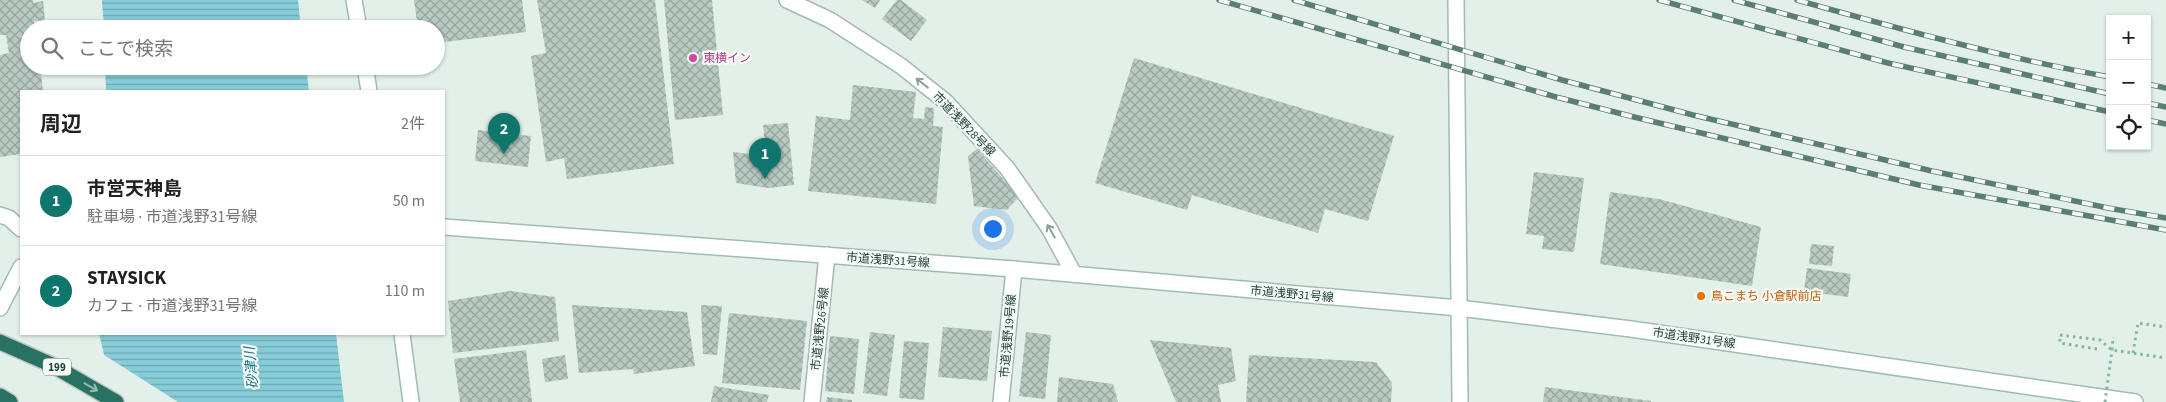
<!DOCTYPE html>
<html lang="ja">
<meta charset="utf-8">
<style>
:root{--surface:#fff;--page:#f2f2f2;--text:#202124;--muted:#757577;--line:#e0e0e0;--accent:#0f766e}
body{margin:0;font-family:"Source Sans 3","Noto Sans JP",sans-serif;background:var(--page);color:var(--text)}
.controls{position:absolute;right:15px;top:15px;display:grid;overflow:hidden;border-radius:0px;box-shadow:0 1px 4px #0004}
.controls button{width:45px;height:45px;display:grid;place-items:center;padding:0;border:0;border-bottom:1px solid var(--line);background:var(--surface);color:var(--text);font:25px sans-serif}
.you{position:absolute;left:992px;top:228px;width:18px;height:18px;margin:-12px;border:4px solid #fff;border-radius:50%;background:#1a73e8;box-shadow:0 0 0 8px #1a73e833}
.badge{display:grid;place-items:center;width:32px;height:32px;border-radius:50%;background:var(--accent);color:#fff;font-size:16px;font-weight:700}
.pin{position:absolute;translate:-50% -41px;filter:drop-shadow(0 1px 2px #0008)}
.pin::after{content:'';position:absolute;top:26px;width:18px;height:15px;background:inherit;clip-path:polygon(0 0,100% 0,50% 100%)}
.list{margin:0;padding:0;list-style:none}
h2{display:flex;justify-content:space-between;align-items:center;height:65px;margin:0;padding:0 20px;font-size:21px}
h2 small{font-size:16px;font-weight:400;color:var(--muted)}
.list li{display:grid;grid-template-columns:32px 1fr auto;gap:15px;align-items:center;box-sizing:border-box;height:90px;padding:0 20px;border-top:1px solid var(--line)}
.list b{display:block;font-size:19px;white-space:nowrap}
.list p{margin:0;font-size:16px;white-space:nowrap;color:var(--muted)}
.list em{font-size:16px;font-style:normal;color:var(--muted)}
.icon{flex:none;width:28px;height:28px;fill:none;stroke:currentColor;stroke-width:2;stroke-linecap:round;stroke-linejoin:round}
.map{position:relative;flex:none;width:2166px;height:402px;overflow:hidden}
.search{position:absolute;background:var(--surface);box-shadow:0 1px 4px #0004;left:20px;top:20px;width:425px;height:55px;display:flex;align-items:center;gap:12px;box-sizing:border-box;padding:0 18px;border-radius:28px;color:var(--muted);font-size:19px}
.panel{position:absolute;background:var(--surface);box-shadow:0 1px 4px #0004;left:20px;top:90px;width:425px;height:245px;border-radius:0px}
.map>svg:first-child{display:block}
.water{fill:url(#water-rules)}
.pier{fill:#e3efe9}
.building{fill:url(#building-cross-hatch)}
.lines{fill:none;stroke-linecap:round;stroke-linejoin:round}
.street-casing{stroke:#a5b8b1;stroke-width:18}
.secondary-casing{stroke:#a0bcb2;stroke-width:18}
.highway-casing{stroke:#c1cac8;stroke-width:18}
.path{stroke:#81b5a4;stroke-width:3;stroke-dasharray:2.5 4;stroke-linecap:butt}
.street{stroke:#fff;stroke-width:15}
.secondary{stroke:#fff;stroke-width:15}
.highway{stroke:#297262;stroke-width:15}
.rail-casing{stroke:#5b7e74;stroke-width:5.5}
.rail{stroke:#f5faf7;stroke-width:4;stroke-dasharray:11;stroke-linecap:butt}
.path-bridge{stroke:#81b5a4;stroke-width:3;stroke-dasharray:2.5 4;stroke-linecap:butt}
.oneway{stroke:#90a09c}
.oneway2{stroke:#99bdb4}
.hotel-dot{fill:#d1479c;stroke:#f5faf7;stroke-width:2}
.food-dot{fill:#e8710a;stroke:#f5faf7;stroke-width:2}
.labels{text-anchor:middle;stroke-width:4.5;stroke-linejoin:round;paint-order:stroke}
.shield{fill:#f5faf7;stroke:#617972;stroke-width:1}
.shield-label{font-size:11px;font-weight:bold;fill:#214239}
.hotel-label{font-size:12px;fill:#b23c85;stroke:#f5faf7;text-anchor:start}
.street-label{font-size:12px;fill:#214239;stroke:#f5faf7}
.food-label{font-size:12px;fill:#c56008;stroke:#f5faf7;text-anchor:start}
.water-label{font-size:14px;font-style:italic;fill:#147385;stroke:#f5faf7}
</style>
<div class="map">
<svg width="2166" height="402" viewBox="0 0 2166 402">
<defs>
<pattern id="water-rules" width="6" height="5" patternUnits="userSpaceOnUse" patternTransform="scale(1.25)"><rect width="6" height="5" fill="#86cdd9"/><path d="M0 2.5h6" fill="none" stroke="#6da8b1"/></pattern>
<pattern id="building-cross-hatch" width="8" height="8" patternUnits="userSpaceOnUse" patternTransform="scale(1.25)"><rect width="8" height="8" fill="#b8cac2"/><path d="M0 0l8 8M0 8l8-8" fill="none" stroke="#95a69f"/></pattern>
</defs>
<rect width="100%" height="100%" fill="#e3efe9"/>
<path class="water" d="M 102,0 L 298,0 L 301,29 L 104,29 Z
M 105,66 L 306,66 L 309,91 L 106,91 Z
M 99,334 L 336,334 L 344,402 L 116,402 Z"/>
<path class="pier" d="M 101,353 L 178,402 L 113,402 Z"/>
<path class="building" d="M 0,0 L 33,0 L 33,3 L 43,1 L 45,20 L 34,21 L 35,29 L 29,29 L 29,66 L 40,66 L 43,91 L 21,91 L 21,154 L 0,157 L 0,55 L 9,53 L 6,35 L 0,35 Z
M 414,0 L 522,0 L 526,32 L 436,43 L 436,29 L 418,29 Z
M 537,0 L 655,0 L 674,164 L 567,179 L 564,158 L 546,162 L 531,56 L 546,53 Z
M 664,0 L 712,0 L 723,115 L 675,120 Z
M 862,0 L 880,0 L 875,8 Z
M 897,0 L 901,0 L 927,20 L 911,41 L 882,19 Z
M 1134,58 L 1394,136 L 1368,221 L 1325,209 L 1318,233 L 1192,195 L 1187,210 L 1095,183 Z
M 853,85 L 916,92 L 913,118 L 924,119 L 925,107 L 934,108 L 933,126 L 943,127 L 936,204 L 808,191 L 816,116 L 850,120 Z
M 788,123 L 794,185 L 768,188 L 736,183 L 733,152 L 766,156 L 763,125 Z
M 478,130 L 531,136 L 528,167 L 475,161 Z
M 977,149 L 1019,197 L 1007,210 L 974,206 L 968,156 Z
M 1534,172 L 1584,178 L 1574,252 L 1542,249 L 1544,236 L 1526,234 Z
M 1610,192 L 1659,199 L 1761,227 L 1752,286 L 1600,264 Z
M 1811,244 L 1834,246 L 1832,266 L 1809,264 Z
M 1807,268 L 1851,274 L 1848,297 L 1804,291 Z
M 510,291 L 555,297 L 559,341 L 453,353 L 448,301 Z
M 572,305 L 687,312 L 695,366 L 634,374 L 633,369 L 579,373 Z
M 701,305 L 722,306 L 717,355 L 703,354 Z
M 729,313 L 807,321 L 800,390 L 722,383 Z
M 943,327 L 992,331 L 987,381 L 938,377 Z
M 870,332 L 895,335 L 887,396 L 863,393 Z
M 1026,332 L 1051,335 L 1045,399 L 1019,396 Z
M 830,336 L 859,339 L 854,394 L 825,391 Z
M 1150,340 L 1231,348 L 1236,381 L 1218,385 L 1221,402 L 1176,402 Z
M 904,341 L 929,343 L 924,400 L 899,398 Z
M 526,350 L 532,402 L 460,402 L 454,359 Z
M 565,355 L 568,379 L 545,382 L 542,359 Z
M 1249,355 L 1376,362 L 1392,383 L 1391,402 L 1246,402 Z
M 1059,377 L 1113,384 L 1118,402 L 1057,402 Z
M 714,386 L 769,395 L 767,402 L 711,402 Z
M 1545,387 L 1651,401 L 1651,402 L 1543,402 Z
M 827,397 L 852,400 L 852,402 L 826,402 Z"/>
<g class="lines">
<defs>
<path id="street" d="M 787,0 L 830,20 L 901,66 L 946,102 L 1007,168 L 1049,228 L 1074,274
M 812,402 L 827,255
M 1001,402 L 1014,269"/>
<path id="secondary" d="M 354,0 L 359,29
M 1456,0 L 1460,402
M 365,66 L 369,91
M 0,215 L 9,218 L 21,229
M 444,227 L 1014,269 L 1459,308 L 1631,329 L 2135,402
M 0,308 L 21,267
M 402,334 L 411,402"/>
<path id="highway" d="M 0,342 L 52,365 L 116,402
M 0,396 L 10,402"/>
</defs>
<use href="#street" class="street-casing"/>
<use href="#secondary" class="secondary-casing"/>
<use href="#highway" class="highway-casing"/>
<path class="path" d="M 2097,349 L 2060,343 L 2060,335 L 2100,340 L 2112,350 L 2166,358
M 2112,350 L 2113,337
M 2133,353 L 2138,323 L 2166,327"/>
<use href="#street" class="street"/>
<use href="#secondary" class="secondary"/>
<use href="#highway" class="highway"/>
<defs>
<path id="rail" d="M 1219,0 L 1556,97 L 1634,117 L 1919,185 L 2166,230
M 1294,0 L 1562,80 L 1693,115 L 1932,171 L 2108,208 L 2166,218
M 1659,0 L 1888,63 L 2110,112
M 1734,0 L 1904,47 L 2110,94
M 1797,0 C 1900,29 2004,58 2110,77
M 2147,84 L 2166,88
M 2147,103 L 2166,107
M 2147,120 L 2166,124"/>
</defs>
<use href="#rail" class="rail-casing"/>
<use href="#rail" class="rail"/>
<path class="path-bridge" d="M 2105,402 L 2112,350"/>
</g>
<defs><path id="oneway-shaft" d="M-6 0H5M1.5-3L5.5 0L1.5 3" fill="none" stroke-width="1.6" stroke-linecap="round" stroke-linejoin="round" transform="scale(1.25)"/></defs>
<g class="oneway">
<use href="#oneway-shaft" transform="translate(922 83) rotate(-142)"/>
<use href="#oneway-shaft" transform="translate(1051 231) rotate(-120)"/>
</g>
<use class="oneway2" href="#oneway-shaft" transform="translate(91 387) rotate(30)"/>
<circle class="hotel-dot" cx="693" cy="58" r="5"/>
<circle class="food-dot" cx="1701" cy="296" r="5"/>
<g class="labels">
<rect class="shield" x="43" y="358.5" width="28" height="17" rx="4"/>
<g class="shield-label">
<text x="57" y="371">199</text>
</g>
<g class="hotel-label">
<text x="703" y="62">東横イン</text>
</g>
<g class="street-label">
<text transform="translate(964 124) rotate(46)" y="4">市道浅野28号線</text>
<text transform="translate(888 260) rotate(4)" y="4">市道浅野31号線</text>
<text transform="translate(1292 294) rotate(5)" y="4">市道浅野31号線</text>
<text transform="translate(820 329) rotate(-84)" y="4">市道浅野26号線</text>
<text transform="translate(1008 336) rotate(-85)" y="4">市道浅野19号線</text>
<text transform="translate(1694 338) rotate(8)" y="4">市道浅野31号線</text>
</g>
<g class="food-label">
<text x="1711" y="300">鳥こまち 小倉駅前店</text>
</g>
<g class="water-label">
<text transform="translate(251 368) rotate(-95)" y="5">砂津川</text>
</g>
</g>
</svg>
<div class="controls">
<button>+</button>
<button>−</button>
<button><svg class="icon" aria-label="locate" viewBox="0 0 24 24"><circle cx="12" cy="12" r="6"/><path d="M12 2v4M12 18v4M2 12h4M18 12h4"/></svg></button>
</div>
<div class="you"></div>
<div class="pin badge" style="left:765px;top:179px">1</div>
<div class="pin badge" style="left:504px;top:154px">2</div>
<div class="search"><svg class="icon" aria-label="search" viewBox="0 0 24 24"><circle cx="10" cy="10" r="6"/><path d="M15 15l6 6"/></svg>ここで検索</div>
<section class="panel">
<h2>周辺<small>2件</small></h2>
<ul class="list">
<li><span class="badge">1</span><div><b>市営天神島</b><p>駐車場 · 市道浅野31号線</p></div><em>50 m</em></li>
<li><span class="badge">2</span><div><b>STAYSICK</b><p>カフェ · 市道浅野31号線</p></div><em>110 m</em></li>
</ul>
</section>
</div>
